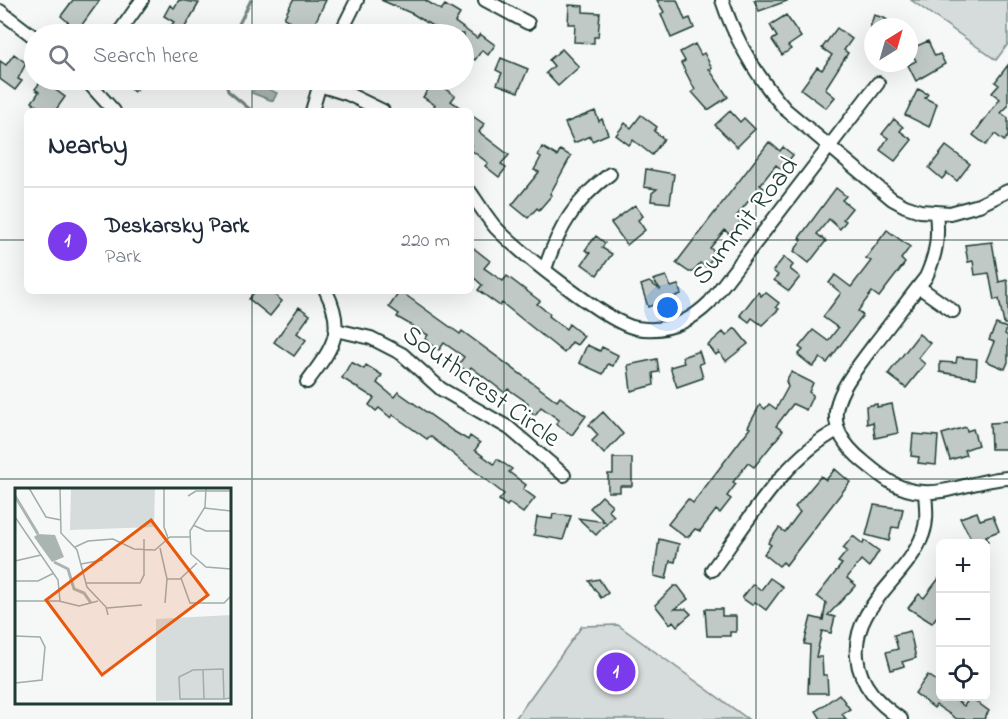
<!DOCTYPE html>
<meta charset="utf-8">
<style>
:root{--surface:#fff;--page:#f2f2f3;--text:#1f2937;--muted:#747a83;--line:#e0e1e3;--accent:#7c3aed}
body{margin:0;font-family:"Indie Flower",sans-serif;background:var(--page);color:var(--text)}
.controls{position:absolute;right:18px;bottom:18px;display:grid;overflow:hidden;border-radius:9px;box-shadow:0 6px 24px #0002}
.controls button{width:54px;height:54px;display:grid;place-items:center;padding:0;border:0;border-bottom:2px solid var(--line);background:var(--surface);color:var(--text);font:30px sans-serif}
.compass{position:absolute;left:864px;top:18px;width:54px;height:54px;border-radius:50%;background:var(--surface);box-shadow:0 6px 24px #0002;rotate:37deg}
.you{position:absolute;left:668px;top:308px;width:21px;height:21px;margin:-15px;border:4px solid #fff;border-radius:50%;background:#1a73e8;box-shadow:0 0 0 9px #1a73e833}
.badge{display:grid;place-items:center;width:39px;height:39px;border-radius:50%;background:var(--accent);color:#fff;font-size:20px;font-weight:700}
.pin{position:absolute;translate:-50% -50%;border:3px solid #fff;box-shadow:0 2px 6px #0006}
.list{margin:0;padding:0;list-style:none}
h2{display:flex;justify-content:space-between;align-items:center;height:78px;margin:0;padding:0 24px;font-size:26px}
h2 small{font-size:20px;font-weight:400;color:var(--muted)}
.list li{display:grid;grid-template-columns:39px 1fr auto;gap:18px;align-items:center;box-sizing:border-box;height:108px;padding:0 24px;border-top:2px solid var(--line)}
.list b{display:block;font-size:22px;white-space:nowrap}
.list p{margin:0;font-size:20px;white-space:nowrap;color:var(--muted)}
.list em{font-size:20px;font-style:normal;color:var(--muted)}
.icon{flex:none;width:33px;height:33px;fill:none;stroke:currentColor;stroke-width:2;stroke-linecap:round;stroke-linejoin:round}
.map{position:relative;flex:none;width:1008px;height:719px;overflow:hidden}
.search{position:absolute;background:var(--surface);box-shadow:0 6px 24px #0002;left:24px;top:24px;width:450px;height:66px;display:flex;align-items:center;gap:15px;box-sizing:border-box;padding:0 21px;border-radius:33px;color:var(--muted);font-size:22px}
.panel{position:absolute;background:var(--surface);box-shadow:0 6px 24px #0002;left:24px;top:108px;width:450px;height:186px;border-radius:9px}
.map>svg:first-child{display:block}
.green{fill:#d6dcdb;stroke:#7a8c88;stroke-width:1.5}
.water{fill:#aab5b1;stroke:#72857f;stroke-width:1.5}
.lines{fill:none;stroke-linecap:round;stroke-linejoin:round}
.stream{stroke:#72857f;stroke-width:3}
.building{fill:#c0c9c6;stroke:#1f3d34;stroke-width:1.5}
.minor-casing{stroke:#1f3d34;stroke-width:16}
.minor{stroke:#fff;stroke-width:12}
.grid{fill:none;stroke:#1f3d34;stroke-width:1.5;stroke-opacity:0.55}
.labels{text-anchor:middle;stroke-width:4.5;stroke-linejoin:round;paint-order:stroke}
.street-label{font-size:27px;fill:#1f3d34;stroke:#fff}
.inset-river{fill:none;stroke:#aab5b1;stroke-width:3}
.inset-road{fill:none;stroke:#a0ada9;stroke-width:1.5}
.view{fill:#e8590c;fill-opacity:0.15;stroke:#e8590c;stroke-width:3}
.inset-edge{fill:none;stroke:#1f3d34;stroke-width:3}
</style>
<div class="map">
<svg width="1008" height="719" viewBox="0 0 1008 719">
<rect width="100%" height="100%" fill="#f6f7f7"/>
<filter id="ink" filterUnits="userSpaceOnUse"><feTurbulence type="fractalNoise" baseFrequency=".0167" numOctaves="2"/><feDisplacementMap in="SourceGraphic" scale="12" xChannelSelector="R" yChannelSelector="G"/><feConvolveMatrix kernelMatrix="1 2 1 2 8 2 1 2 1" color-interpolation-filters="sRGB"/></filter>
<g filter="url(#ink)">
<path class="green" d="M 911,0 L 1008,0 L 1008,44 L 996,60 Z
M 618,625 L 748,719 L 515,719 L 582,626 Z"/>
<path class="water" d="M 256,83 L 277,93 L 273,101 L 252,93 Z"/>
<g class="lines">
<path class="stream" d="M 234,34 L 251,0
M 225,80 L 228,91 L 252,111"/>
</g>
<path class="building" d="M 73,0 L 100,0 L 76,33 L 66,26 L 69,23 L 61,16 Z
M 179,0 L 199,3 L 181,34 L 164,34 L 174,22 L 164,16 L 170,5 L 174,8 Z
M 293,0 L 326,0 L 310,33 L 306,31 L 305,34 L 283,34 L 290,21 L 284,18 Z
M 381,0 L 425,0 L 441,10 L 445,5 L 460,14 L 455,22 L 477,38 L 480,34 L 495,45 L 488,55 L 482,50 L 475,60 L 464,52 L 464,34 L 445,34 L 413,14 Z
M 657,0 L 677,0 L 685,20 L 690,18 L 694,28 L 671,38 L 661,14 L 664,12 Z
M 754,0 L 786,0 L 787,1 L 759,11 Z
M 569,5 L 583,6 L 583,12 L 600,13 L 598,37 L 594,37 L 594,43 L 574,42 L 575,24 L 568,24 Z
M 786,15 L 801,37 L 788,46 L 791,49 L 782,55 L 772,40 L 777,37 L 770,25 Z
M 874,15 L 884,18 L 899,27 L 870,27 Z
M 837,28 L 852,39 L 844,50 L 848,53 L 825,89 L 835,97 L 826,108 L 801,89 L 817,67 L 822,70 L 832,55 L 822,48 Z
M 928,41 L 935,56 L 940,54 L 945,64 L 916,81 L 908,65 L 916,61 L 910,49 Z
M 695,44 L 701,55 L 704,53 L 712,68 L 709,69 L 728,97 L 708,110 L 692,92 L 695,90 L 681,63 L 685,61 L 680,52 Z
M 562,49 L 579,67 L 558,86 L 546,73 L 554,66 L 549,60 Z
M 14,54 L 26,63 L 18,79 L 22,81 L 15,90 L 0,79 L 0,61 L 6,65 Z
M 501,58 L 528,69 L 518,92 L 497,84 L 502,73 L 496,70 Z
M 1008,65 L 1008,106 L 1001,113 L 1008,118 L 1008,136 L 1004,141 L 995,134 L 986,145 L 973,135 L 1000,99 L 992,93 L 999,85 L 995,82 Z
M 42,80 L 65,97 L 55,111 L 44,111 L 32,102 L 39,92 L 35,89 Z
M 119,80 L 145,80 L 134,92 Z
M 434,81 L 455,96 L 451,101 L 465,111 L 431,111 L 435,105 L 423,97 Z
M 918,89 L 928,94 L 925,98 L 937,104 L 929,127 L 905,115 Z
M 595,111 L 599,121 L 602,119 L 608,134 L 592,141 L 590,136 L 574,143 L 565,123 Z
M 730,111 L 740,122 L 744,118 L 755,129 L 737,147 L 715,125 Z
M 471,115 L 484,124 L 479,132 L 509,155 L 501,164 L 506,168 L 499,177 L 485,166 L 488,163 L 471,150 Z
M 641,115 L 657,127 L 654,131 L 664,139 L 652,155 L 633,140 L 629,145 L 616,135 L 625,123 L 631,128 Z
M 894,119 L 903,127 L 900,131 L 912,140 L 895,161 L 880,150 L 888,138 L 882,134 Z
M 769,142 L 780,151 L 783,147 L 793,155 L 781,169 L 776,165 L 760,185 L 765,189 L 755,202 L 750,199 L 736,217 L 741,221 L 730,235 L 725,230 L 710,248 L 716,253 L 706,267 L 700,263 L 693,272 L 689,272 L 676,263 Z
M 946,146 L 970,164 L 957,181 L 947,173 L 942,179 L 929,168 Z
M 542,147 L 557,156 L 560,150 L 571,156 L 550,194 L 552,195 L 539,210 L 537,208 L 528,218 L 512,205 L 539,172 L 534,170 L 541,157 L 538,155 Z
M 646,169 L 674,174 L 670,203 L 651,201 L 652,193 L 657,189 L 644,187 Z
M 836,188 L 846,196 L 842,200 L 852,208 L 843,219 L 846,221 L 840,229 L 829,219 L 817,234 L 826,241 L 809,263 L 794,251 L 802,240 L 799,238 Z
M 635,205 L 643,216 L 638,220 L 645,230 L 627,245 L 611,223 Z
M 887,230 L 910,247 L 901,259 L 905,263 L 879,297 L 872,292 L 858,311 L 863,315 L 827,363 L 820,358 L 813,367 L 798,355 L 803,350 L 799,347 L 813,330 L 828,341 L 838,328 L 823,317 L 841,293 L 829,283 L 835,275 L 851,287 L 871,261 L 866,258 Z
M 596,236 L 605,243 L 602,248 L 612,254 L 597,275 L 582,264 L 590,253 L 585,250 Z
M 992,242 L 999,282 L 1007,280 L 1008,286 L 1008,324 L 1004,324 L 999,299 L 994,300 L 989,273 L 975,275 L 973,261 L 968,262 L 965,245 Z
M 471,246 L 490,261 L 484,268 L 503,281 L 507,276 L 540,301 L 537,304 L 550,314 L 549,316 L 566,329 L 569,324 L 584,336 L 577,345 L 572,342 L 564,353 L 502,303 L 500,306 L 478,290 L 482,285 L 471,275 Z
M 784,257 L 793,265 L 790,269 L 800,277 L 789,291 L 774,280 L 778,275 L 773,271 Z
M 666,276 L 671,287 L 678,285 L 681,294 L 648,307 L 641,285 L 649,282 L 661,290 L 653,280 Z
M 255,291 L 270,291 L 282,301 L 270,316 L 249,299 Z
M 400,291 L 460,334 L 462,331 L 557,401 L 560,397 L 586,416 L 572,435 L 556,424 L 559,420 L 541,407 L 535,415 L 525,407 L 528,403 L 508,389 L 505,393 L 471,367 L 468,372 L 458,365 L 464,357 L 444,343 L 439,350 L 425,339 L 428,335 L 397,317 L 399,314 L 389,307 Z
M 758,292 L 761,296 L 765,292 L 779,303 L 776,307 L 779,309 L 762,325 L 752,318 L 749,322 L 740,315 Z
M 299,307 L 310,315 L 297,333 L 306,340 L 294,356 L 274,342 Z
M 996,324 L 1007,328 L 1005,334 L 1008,336 L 1008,362 L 1005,369 L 986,361 L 994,342 L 989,340 Z
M 735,328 L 748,344 L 726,361 L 719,352 L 716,355 L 708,345 L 723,332 L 726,336 Z
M 919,334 L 930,343 L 918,358 L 925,364 L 906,388 L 888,374 Z
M 587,345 L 600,351 L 602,347 L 618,355 L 613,366 L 608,364 L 603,374 L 579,363 Z
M 699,351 L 703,363 L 699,364 L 703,378 L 677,387 L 670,367 L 684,363 L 682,357 Z
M 957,357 L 977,359 L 976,378 L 940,372 L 940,362 L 956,363 Z
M 657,359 L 659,372 L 653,373 L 654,385 L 631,391 L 628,365 Z
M 351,362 L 364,369 L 366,365 L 382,375 L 377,383 L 394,397 L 398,392 L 453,431 L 468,440 L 470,436 L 480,443 L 475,450 L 494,464 L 497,459 L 512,469 L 509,472 L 526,485 L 523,489 L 535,498 L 523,513 L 509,503 L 507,506 L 499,500 L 504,494 L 430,436 L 427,439 L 393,415 L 391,418 L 379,408 L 376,411 L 369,405 L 374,398 L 342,378 Z
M 791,372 L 813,383 L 809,392 L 813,395 L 806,410 L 793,404 L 776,426 L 783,431 L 754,467 L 748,463 L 733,482 L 736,484 L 727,496 L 731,499 L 720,513 L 716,510 L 700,531 L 695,529 L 688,537 L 685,537 L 668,524 L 688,499 L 693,503 L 750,428 L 748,427 L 760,405 L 765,409 L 769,404 L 776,409 L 788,387 L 786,381 Z
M 877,404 L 877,407 L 892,404 L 898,433 L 875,438 L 873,422 L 867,424 L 866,406 Z
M 603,412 L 623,434 L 604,454 L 592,441 L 598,435 L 589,425 Z
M 1008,422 L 1008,449 L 991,449 L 990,423 Z
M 966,427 L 967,431 L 973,429 L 978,445 L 964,450 L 966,455 L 950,460 L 942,434 Z
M 913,434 L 938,436 L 936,465 L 918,463 L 919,457 L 911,456 Z
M 613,458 L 632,458 L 632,486 L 620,486 L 620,492 L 608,492 L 608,474 L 613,474 Z
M 835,469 L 850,482 L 786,565 L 783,562 L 779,566 L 764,554 L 771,545 L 768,543 L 779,528 L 785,532 L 800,512 L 795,507 L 821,476 L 826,480 Z
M 602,496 L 612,505 L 608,510 L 614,516 L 596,535 L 578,518 L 605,522 L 590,508 Z
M 874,505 L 903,509 L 899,528 L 892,527 L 889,541 L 866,535 Z
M 977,512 L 980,520 L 993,516 L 999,531 L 986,536 L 988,541 L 979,543 L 978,539 L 972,540 L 960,518 Z
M 553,514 L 571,516 L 563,540 L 534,535 L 537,517 L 552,519 Z
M 853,536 L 863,544 L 864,540 L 879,551 L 869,567 L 861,560 L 847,578 L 856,585 L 828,615 L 835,617 L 831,633 L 822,631 L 816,657 L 822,657 L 823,675 L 827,675 L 828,693 L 808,693 L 810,645 L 804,644 L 811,617 L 823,620 L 826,603 L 817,596 L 842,564 L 838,562 L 847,551 L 843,548 Z
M 659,539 L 679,544 L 675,562 L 670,561 L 666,579 L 654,576 Z
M 940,577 L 940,612 L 932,623 L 908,608 L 919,594 L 924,598 Z
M 770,578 L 783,587 L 766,610 L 755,602 L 752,605 L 742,598 L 753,584 L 761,590 Z
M 599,579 L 608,593 L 601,598 L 589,581 Z
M 674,586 L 678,586 L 688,599 L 675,609 L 686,609 L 691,614 L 677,626 L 673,621 L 670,624 L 655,605 Z
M 705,609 L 722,609 L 722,616 L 736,616 L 736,632 L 730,632 L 730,636 L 707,636 Z
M 910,631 L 916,658 L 902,662 L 904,666 L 891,670 L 886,652 L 898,649 L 894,635 Z
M 928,675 L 940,683 L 940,696 L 950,696 L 964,706 L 970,697 L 989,711 L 984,719 L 957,719 L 936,705 L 934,708 L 915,693 Z
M 839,694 L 850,709 L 842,714 L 846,719 L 821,719 L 816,711 Z"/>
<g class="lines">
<defs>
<path id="minor" d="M 485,0 L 528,23
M 722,0 C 736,42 756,76 785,109 L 892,199 L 905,206 L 920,211 L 950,213 L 979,205 L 1008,191
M 0,11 L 34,37
M 118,34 L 142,0
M 340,34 L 357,0
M 86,80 L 114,111
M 319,85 L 348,94 L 383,111
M 312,111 L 321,80
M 471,193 C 479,205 486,216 495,227 C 517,250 607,323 636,328 C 665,333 690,322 710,302 L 878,83
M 936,213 C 939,238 936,255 926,277 C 908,300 891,323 873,346 C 842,388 812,420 864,462 C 882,477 898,491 923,492 C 949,494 979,479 1008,478
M 545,269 C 558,229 576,199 610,174
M 919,287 L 953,311
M 336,330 L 371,338 L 402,354 L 441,389 L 509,428 L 564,475
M 307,382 C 331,349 347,333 326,291
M 712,570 C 748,522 784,458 838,430
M 901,719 C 879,704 860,686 857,657 C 852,604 907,579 923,534 C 928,520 926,507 925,493"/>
</defs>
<use href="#minor" class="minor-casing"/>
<use href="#minor" class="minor"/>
</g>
</g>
<path class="grid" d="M 252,0 L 252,34M 504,0 L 504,719M 756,0 L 756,719M 252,80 L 252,111M 0,240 L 27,240M 471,240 L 1008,240M 252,291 L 252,719M 0,479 L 1008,479"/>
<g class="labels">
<g class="street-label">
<text transform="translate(744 220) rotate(-52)" y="9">Summit Road</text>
<text transform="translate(482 385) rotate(36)" y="9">Southcrest Circle</text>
</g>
</g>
<g transform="translate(15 488)">
<rect width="216" height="216" fill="#f6f7f7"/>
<path d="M 56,0 L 140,0 L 139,39 L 55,42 ZM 216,127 L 216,211 L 141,213 L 141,131 Z" fill="#d6dcdb"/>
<path d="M 23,46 L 40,47 L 49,69 L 37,74 L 19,49 Z" fill="#aab5b1"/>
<path class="inset-river" d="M 0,8 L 23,46M 39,74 L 53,81 L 59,101 L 69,105 L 76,115"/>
<path class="inset-road" d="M 14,0 L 31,29 L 46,32M 45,0 L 46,45 L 62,62 L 72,99 L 91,119 L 93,127M 149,0 L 149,39 L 153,50M 191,0 L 190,19 L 175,43 L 176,66 L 191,79 L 216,81M 173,8 L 181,3 L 216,3M 189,20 L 216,23M 0,29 L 43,92 L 45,113M 178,37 L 191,43 L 216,43M 60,59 L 73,53 L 98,51 L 119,61 L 140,62 L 155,49 L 175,49M 145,60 L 152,91M 0,73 L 26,67M 66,76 L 88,72M 166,90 L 175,115 L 209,115 L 216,108M 152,91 L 165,91 L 182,75M 0,93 L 23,93 L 39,85M 71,95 L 125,95 L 129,87 L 129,51M 0,113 L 44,113 L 64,118 L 83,113M 150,115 L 152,91M 92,120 L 127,117M 0,148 L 25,149 L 30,159 L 27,192 L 0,195M 188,181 L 189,211M 209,211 L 208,181 L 178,182 L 164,189 L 165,211 L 209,211 L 216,210"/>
<path class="view" d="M 136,32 L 193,107 L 87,187 L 31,112 Z"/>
<rect width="216" height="216" class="inset-edge"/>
</g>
</svg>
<div class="controls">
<button>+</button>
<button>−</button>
<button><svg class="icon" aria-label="locate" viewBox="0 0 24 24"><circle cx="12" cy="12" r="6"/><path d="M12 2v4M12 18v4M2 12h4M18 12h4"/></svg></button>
</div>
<svg class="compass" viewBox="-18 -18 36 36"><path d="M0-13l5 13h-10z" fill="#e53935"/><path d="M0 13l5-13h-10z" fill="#747a83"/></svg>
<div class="you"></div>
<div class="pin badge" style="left:616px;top:672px">1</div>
<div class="search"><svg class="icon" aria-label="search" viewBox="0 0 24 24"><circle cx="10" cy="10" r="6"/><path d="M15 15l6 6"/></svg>Search here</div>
<section class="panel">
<h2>Nearby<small></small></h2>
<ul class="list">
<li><span class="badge">1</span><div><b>Deskarsky Park</b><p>Park</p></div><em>220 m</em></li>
</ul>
</section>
</div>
